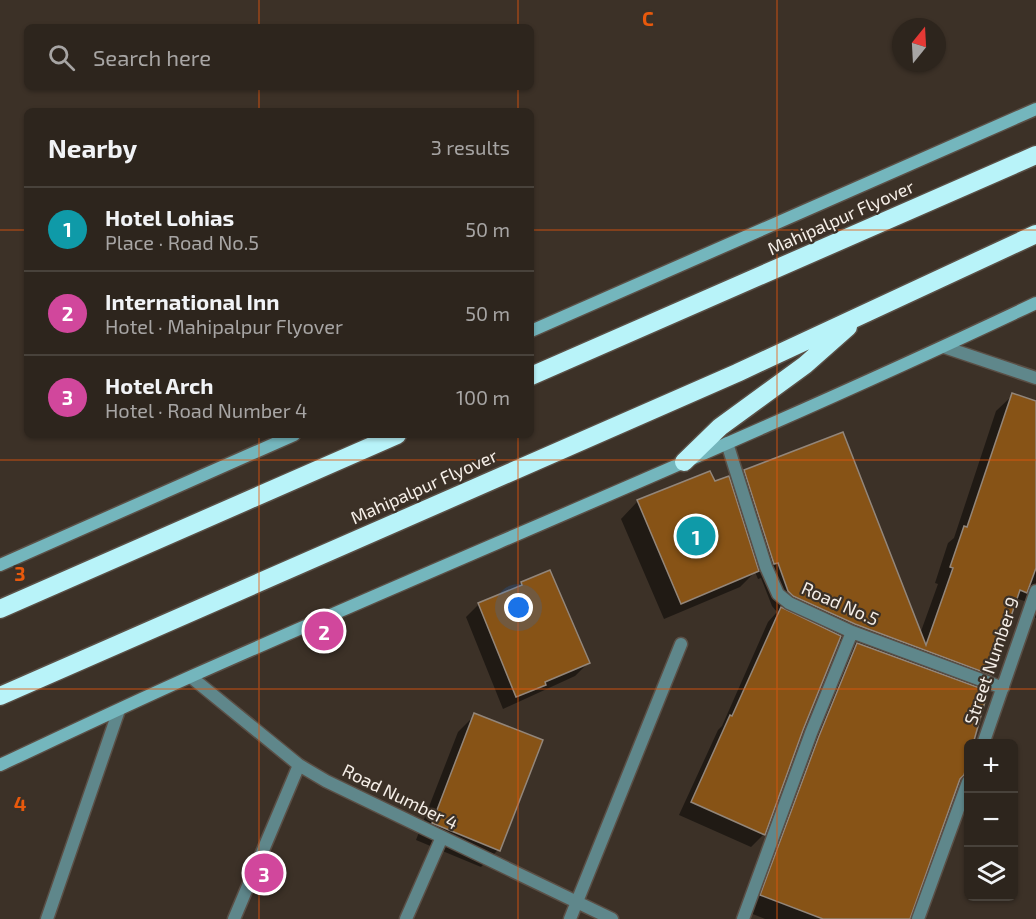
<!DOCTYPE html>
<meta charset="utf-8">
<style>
:root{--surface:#2d251d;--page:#39312a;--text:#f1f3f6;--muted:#a7a5a4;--line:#48423b;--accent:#ea580c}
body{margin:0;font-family:"Exo 2",sans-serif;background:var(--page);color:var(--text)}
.controls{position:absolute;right:18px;bottom:18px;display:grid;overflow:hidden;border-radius:9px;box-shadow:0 2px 4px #0004}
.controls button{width:54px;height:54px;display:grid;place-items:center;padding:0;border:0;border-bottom:2px solid var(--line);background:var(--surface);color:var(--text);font:30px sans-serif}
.compass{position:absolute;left:892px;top:18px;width:54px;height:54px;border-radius:50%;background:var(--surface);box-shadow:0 2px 4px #0004;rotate:18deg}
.you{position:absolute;left:519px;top:608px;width:21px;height:21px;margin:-15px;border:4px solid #fff;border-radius:50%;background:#1a73e8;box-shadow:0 0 0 9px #1a73e833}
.badge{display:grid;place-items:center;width:39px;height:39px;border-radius:50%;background:var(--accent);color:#fff;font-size:20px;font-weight:700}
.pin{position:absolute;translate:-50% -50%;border:3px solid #fff;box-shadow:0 2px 6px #0006}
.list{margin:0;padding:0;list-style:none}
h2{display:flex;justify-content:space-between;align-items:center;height:78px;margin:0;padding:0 24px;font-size:26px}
h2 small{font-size:20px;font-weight:400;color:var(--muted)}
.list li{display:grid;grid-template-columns:39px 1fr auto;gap:18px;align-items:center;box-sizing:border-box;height:84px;padding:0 24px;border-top:2px solid var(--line)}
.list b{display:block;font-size:22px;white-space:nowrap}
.list p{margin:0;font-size:20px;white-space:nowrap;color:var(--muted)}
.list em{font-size:20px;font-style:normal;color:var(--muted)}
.icon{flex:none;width:33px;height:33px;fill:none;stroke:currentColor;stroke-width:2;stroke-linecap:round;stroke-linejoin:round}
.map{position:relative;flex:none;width:1036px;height:919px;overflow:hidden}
.search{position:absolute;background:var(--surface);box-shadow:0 2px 4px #0004;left:24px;top:24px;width:510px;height:66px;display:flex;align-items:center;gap:15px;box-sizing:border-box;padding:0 21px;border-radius:9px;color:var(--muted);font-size:22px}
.panel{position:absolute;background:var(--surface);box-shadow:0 2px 4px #0004;left:24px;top:108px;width:510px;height:330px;border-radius:9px}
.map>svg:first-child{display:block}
.shadow{fill:#0007;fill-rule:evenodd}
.building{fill:#875316;stroke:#93867a;stroke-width:1.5}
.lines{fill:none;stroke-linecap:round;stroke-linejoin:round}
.minor-casing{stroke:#5a4f46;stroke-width:15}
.secondary-casing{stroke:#5a4f46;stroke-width:15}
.motorway-casing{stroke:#5a4f46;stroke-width:21}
.minor{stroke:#5f878b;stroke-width:12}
.secondary{stroke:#74b6bd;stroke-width:12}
.motorway{stroke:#b8f3f9;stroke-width:18}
.grid{fill:none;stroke:#e8590c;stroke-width:1.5;stroke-opacity:0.55}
.labels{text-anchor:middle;stroke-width:4.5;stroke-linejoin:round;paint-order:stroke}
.street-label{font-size:18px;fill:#f6efe8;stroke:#3c3127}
.grid-label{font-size:20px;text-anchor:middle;font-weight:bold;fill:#e8590c;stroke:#3c3127;stroke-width:4.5;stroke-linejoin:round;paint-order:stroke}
</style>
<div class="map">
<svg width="1036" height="919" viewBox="0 0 1036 919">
<rect width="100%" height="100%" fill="#3c3127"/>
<path class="shadow" d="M 1013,395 L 1036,402 L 1036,618 L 1027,615 L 1027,602 L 1018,599 L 1014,604 L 989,674 L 975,688 L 968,744 L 959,778 L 909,919 L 765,919 L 745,911 L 841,660 L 855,646 L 838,640 L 802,729 L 764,834 L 751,847 L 679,815 L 718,730 L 722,726 L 768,622 L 777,612 L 772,606 L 761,578 L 758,579 L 755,572 L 740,587 L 664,619 L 621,519 L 637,502 L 709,473 L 714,483 L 730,486 L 745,471 L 920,634 L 938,584 L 935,583 L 948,543 L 954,538 L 996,411 ZM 849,620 L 902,640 L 902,643 L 848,623 Z
M 522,583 L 588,663 L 575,676 L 503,709 L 466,617 L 479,604 L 515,589 Z
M 475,715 L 498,850 L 481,867 L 416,840 L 458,732 Z"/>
<path class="building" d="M 1012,393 L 1036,401 L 1036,568 L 1027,593 L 1020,590 L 991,675 L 855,624 L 793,596 L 788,591 L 778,563 L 774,564 L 744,470 L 843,432 L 926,645 L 953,568 L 950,567 L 964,526 L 967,527 Z
M 710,471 L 715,481 L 729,476 L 759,571 L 681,604 L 637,500 Z
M 550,570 L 590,663 L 545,682 L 546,685 L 516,697 L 478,603 L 522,585 L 521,582 Z
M 781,607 L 841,636 L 803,730 L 765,835 L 691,802 L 730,715 L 732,716 Z
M 857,643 L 988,691 L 973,744 L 969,744 L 969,758 L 964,775 L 960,779 L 910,919 L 823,919 L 760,895 L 819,736 Z
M 474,713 L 543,740 L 500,851 L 432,823 Z"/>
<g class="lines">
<defs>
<path id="minor" d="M 944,347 L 1036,378
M 727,443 L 766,567 L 778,594 L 789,603 L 852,632 L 1003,688
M 191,677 L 299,765 L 326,781 L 612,919
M 983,744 L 1036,591
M 47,919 L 119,710
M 234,919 L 299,765
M 406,919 L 442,837
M 570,919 L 681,644
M 743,919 L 811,733 L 852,632
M 918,919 L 968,782"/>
<path id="secondary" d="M 531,331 L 1036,109
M 0,565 L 294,435
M 0,765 C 64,735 127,705 192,676 C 473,551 758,435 1036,303"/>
<path id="motorway" d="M 531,376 L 1036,155
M 684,462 L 720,427 L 805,365 L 848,327
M 0,609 L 397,435
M 0,696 L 737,373 L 1036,234"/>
</defs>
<use href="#minor" class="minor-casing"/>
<use href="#secondary" class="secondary-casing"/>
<use href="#motorway" class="motorway-casing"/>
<use href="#minor" class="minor"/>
<use href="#secondary" class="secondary"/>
<use href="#motorway" class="motorway"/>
</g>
<path class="grid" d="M 259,0 L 259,27M 518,0 L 518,27M 777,0 L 777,919M 259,87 L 259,111M 518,87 L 518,111M 0,230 L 27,230M 531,230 L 1036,230M 259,435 L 259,919M 518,435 L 518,919M 0,460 L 1036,460M 0,689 L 1036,689"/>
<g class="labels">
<g class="street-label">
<text transform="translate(841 218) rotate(-24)" y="6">Mahipalpur Flyover</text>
<text transform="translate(424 487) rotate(-24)" y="6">Mahipalpur Flyover</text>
<text transform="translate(840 604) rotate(24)" y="6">Road No.5</text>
<text transform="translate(992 661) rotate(-71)" y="6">Street Number 9</text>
<text transform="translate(400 797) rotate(26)" y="6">Road Number 4</text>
</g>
</g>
<g class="grid-label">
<text x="648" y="26">C</text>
<text x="20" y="581">3</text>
<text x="20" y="811">4</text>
</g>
</svg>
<div class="controls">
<button>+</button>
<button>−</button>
<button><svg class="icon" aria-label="layers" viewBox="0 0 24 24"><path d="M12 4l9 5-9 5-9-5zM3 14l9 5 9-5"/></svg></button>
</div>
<svg class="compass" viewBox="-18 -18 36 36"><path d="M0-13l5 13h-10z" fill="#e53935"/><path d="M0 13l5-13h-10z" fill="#a7a5a4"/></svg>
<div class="you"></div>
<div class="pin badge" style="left:696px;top:536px;background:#0f9aa8">1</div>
<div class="pin badge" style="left:324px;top:631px;background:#d1479c">2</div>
<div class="pin badge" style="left:264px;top:873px;background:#d1479c">3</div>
<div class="search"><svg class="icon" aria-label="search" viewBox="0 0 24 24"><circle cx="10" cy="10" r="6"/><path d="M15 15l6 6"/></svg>Search here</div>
<section class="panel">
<h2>Nearby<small>3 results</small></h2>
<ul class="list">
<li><span class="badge" style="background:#0f9aa8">1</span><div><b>Hotel Lohias</b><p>Place · Road No.5</p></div><em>50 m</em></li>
<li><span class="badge" style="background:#d1479c">2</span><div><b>International Inn</b><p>Hotel · Mahipalpur Flyover</p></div><em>50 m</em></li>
<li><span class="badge" style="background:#d1479c">3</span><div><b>Hotel Arch</b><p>Hotel · Road Number 4</p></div><em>100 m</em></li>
</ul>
</section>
</div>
